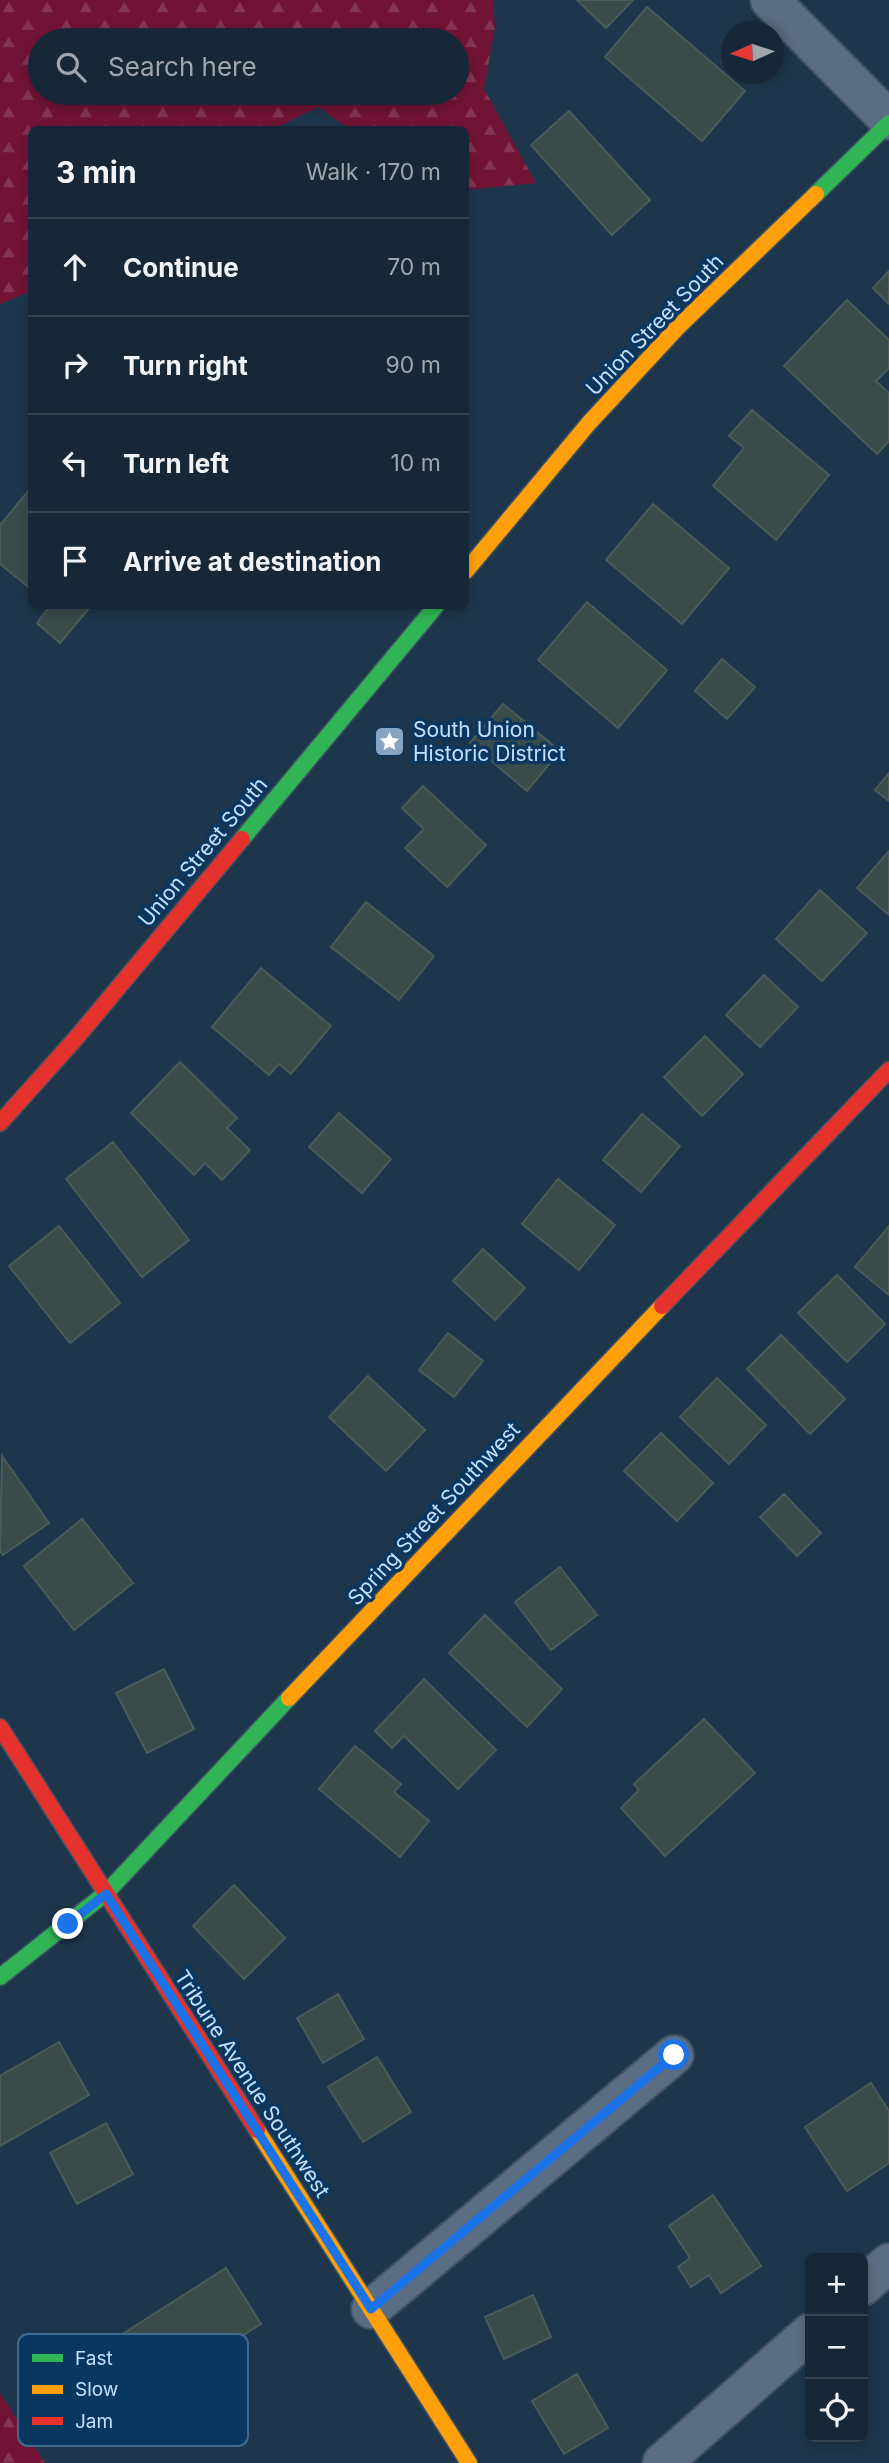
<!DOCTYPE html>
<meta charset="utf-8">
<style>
:root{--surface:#162838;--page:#233443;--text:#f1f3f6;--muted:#9ea6ae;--line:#354453}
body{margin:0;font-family:Inter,sans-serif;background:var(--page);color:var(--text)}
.controls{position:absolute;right:21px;bottom:21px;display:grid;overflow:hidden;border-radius:10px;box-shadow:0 4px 10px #0003}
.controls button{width:63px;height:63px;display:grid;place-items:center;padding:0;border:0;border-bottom:2px solid var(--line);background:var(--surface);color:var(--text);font:35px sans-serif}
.compass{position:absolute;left:721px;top:21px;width:63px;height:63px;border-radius:50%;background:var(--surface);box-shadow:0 4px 10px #0003;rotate:267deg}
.stop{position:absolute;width:21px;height:21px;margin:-16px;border:5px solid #1a73e8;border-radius:50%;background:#fff}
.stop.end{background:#1a73e8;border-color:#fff;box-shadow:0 2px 7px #0008}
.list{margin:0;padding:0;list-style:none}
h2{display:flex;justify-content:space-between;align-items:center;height:91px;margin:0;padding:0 28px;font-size:30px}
h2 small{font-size:23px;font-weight:400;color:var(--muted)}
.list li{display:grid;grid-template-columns:46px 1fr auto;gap:21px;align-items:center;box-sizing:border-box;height:98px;padding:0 28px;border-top:2px solid var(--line)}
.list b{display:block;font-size:26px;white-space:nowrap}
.list em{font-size:23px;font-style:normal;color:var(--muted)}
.icon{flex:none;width:38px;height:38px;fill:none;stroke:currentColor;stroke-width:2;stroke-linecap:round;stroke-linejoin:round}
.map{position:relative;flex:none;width:889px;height:2463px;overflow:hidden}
.search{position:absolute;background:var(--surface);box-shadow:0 4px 10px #0003;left:28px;top:28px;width:441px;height:77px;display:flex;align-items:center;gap:18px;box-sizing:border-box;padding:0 24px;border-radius:38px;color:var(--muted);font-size:26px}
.panel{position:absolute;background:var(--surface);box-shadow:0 4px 10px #0003;left:28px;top:126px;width:441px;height:483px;border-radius:10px}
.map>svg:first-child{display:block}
.forest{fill:url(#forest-firs);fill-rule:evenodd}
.building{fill:#394c4a;stroke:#4a5c5a;stroke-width:2}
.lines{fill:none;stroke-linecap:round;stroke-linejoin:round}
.street-casing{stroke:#3e5163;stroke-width:42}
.fast-casing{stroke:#3e5163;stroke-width:19}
.slow-casing{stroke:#3e5163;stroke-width:19}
.jam-casing{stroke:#3e5163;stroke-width:19}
.street{stroke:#5a6d82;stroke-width:38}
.fast{stroke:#30b455;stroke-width:16}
.slow{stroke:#ff9f0a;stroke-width:16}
.jam{stroke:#e5322d;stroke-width:16}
.route{stroke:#1a73e8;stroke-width:9}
.labels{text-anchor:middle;stroke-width:7;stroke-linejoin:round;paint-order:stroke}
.street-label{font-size:21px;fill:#c3e0ff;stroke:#0a375f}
.poi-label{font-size:21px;fill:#c3e0ff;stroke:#0a375f;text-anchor:start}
.key{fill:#0a375f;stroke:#426a8f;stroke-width:2}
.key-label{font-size:19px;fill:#c3e0ff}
</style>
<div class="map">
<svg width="889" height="2463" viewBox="0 0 889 2463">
<defs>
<pattern id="forest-firs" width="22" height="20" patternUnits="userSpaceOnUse" patternTransform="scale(1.75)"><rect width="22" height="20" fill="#701335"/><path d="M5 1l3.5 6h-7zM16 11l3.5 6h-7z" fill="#833553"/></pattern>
</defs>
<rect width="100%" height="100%" fill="#1e364b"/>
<path class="forest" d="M 0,0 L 493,0 L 495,27 L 484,89 L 536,183 L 466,190 L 466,130 L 349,129 L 318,107 L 274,129 L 32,130 L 31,291 L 0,304 ZM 457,40 L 457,93 L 40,93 L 40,40 Z
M 0,2393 L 45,2463 L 0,2463 Z"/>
<path class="building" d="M 577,0 L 633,0 L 606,28 Z
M 647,7 L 745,91 L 702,141 L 605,57 Z
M 569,111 L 650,200 L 612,235 L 531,145 Z
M 889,271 L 889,304 L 873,288 Z
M 847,300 L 889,340 L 889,368 L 876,381 L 889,393 L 889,441 L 877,454 L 784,366 Z
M 752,410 L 829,475 L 776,540 L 713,486 L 744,448 L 729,436 Z
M 30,489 L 32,491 L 32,590 L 0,564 L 0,525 Z
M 653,504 L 729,568 L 682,624 L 606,560 Z
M 587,602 L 667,670 L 618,728 L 538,660 Z
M 50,606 L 91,606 L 60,643 L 37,623 Z
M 722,659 L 755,687 L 727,719 L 695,691 Z
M 503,704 L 560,751 L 527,791 L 470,743 Z
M 889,773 L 889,801 L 875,790 Z
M 423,786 L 486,845 L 447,887 L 405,848 L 424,829 L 402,808 Z
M 889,851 L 889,915 L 857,888 Z
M 820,890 L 867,933 L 822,981 L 776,939 Z
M 366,902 L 434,956 L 399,1000 L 331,947 Z
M 261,968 L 331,1026 L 291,1074 L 279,1064 L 269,1075 L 212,1027 Z
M 764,975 L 798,1007 L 760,1047 L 726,1015 Z
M 705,1036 L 743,1074 L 702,1116 L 664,1077 Z
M 180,1062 L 237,1118 L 227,1128 L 250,1150 L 222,1180 L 205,1163 L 194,1175 L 131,1113 Z
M 339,1113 L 391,1159 L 362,1193 L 309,1147 Z
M 642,1114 L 680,1146 L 641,1192 L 603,1160 Z
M 113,1142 L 189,1240 L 142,1277 L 66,1179 Z
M 558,1179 L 615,1225 L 579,1270 L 522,1224 Z
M 59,1226 L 120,1303 L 70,1343 L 9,1266 Z
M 889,1226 L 889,1295 L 855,1267 Z
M 483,1249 L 525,1288 L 495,1320 L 453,1281 Z
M 837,1275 L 885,1324 L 847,1362 L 798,1313 Z
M 448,1333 L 483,1361 L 454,1397 L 419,1370 Z
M 781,1335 L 845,1399 L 810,1434 L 747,1369 Z
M 368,1376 L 425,1430 L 386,1471 L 329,1417 Z
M 717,1378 L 766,1425 L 729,1464 L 680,1417 Z
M 661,1433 L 713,1483 L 677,1521 L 624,1471 Z
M 2,1456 L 49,1523 L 3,1555 L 0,1551 Z
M 784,1494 L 821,1533 L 797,1556 L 760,1517 Z
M 82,1519 L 133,1583 L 74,1630 L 24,1566 Z
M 560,1567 L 597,1615 L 551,1650 L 515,1602 Z
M 485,1615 L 562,1689 L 527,1727 L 449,1653 Z
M 164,1669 L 194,1729 L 147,1753 L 116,1693 Z
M 424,1679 L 496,1750 L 458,1789 L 404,1736 L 392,1748 L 375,1731 Z
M 704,1719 L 755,1773 L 665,1856 L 621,1808 L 639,1790 L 634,1784 Z
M 355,1746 L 401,1784 L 394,1792 L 429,1821 L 400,1857 L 319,1789 Z
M 234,1885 L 285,1938 L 244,1979 L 193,1926 Z
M 338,1994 L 364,2039 L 323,2063 L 297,2018 Z
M 59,2042 L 89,2095 L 0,2146 L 0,2076 Z
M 377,2057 L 411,2112 L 363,2142 L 328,2087 Z
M 871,2083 L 889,2111 L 889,2163 L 847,2191 L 805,2127 Z
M 106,2123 L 133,2174 L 77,2204 L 50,2153 Z
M 713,2195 L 761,2266 L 721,2293 L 709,2275 L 691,2287 L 678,2267 L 690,2258 L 669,2226 Z
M 226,2268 L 261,2324 L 93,2431 L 58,2375 Z
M 533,2295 L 551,2337 L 504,2359 L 485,2317 Z
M 577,2374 L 608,2428 L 564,2454 L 532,2401 Z"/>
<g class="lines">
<defs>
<path id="street" d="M 770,0 L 889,120
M 863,2286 L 889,2263
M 371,2309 L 674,2055
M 662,2463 L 810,2333"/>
<path id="fast" d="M 816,194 L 889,123
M 242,839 L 436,606
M 0,1977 L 106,1893 L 289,1698"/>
<path id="slow" d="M 466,571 L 589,423 L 677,328 L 816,194
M 289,1698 L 662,1306
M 257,2130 L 469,2463"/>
<path id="jam" d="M 0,1123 L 77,1037 L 242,839
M 662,1306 L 889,1070
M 0,1727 L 257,2130"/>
</defs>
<use href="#street" class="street-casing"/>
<use href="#fast" class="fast-casing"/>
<use href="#slow" class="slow-casing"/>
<use href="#jam" class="jam-casing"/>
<use href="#street" class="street"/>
<use href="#fast" class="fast"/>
<use href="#slow" class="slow"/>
<use href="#jam" class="jam"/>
</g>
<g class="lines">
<path class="route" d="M 68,1924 L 106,1894 L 371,2309 L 674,2055"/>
</g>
<defs>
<symbol id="sight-square" viewBox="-11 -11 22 22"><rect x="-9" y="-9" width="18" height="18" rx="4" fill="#89a4c0" stroke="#0a375f"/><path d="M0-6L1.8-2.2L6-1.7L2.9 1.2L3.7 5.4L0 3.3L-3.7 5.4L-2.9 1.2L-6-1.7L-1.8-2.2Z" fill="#fff"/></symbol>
</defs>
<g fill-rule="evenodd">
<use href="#sight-square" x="372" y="724" width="35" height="35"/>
</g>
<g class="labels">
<g class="street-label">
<text transform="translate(655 325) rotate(-46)" y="7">Union Street South</text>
<text transform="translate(203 852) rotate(-50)" y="7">Union Street South</text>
<text transform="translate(434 1514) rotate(-47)" y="7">Spring Street Southwest</text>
<text transform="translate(252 2084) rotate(57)" y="7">Tribune Avenue Southwest</text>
</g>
<g class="poi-label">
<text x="413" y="737">South Union<tspan x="413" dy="24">Historic District</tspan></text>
</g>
</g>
<rect x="18" y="2334" width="230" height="112" rx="10" class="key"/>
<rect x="32" y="2354" width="31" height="8" fill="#30b455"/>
<rect x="32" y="2385" width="31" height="9" fill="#ff9f0a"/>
<rect x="32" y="2417" width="31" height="8" fill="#e5322d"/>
<g class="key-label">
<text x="75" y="2365">Fast</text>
<text x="75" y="2396">Slow</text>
<text x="75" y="2428">Jam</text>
</g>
</svg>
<div class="controls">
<button>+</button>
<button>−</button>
<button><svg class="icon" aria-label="locate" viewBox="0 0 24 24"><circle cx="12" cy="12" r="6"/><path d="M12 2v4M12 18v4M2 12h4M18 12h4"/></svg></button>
</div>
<svg class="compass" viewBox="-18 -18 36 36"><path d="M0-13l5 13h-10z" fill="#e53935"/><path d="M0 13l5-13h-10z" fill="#9ea6ae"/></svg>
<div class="stop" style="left:674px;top:2055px"></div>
<div class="stop end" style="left:68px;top:1924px"></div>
<div class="search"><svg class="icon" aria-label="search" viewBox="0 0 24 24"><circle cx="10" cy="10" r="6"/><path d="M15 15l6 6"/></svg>Search here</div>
<section class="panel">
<h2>3 min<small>Walk · 170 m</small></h2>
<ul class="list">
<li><svg class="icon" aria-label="ahead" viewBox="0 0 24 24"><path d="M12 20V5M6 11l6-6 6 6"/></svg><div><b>Continue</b></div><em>70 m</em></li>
<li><svg class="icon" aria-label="right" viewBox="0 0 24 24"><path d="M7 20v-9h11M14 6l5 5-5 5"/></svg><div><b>Turn right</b></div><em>90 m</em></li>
<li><svg class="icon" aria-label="left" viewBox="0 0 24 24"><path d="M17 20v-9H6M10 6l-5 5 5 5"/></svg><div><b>Turn left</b></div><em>10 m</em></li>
<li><svg class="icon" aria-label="arrive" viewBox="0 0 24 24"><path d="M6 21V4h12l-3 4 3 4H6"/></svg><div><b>Arrive at destination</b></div></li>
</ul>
</section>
</div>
